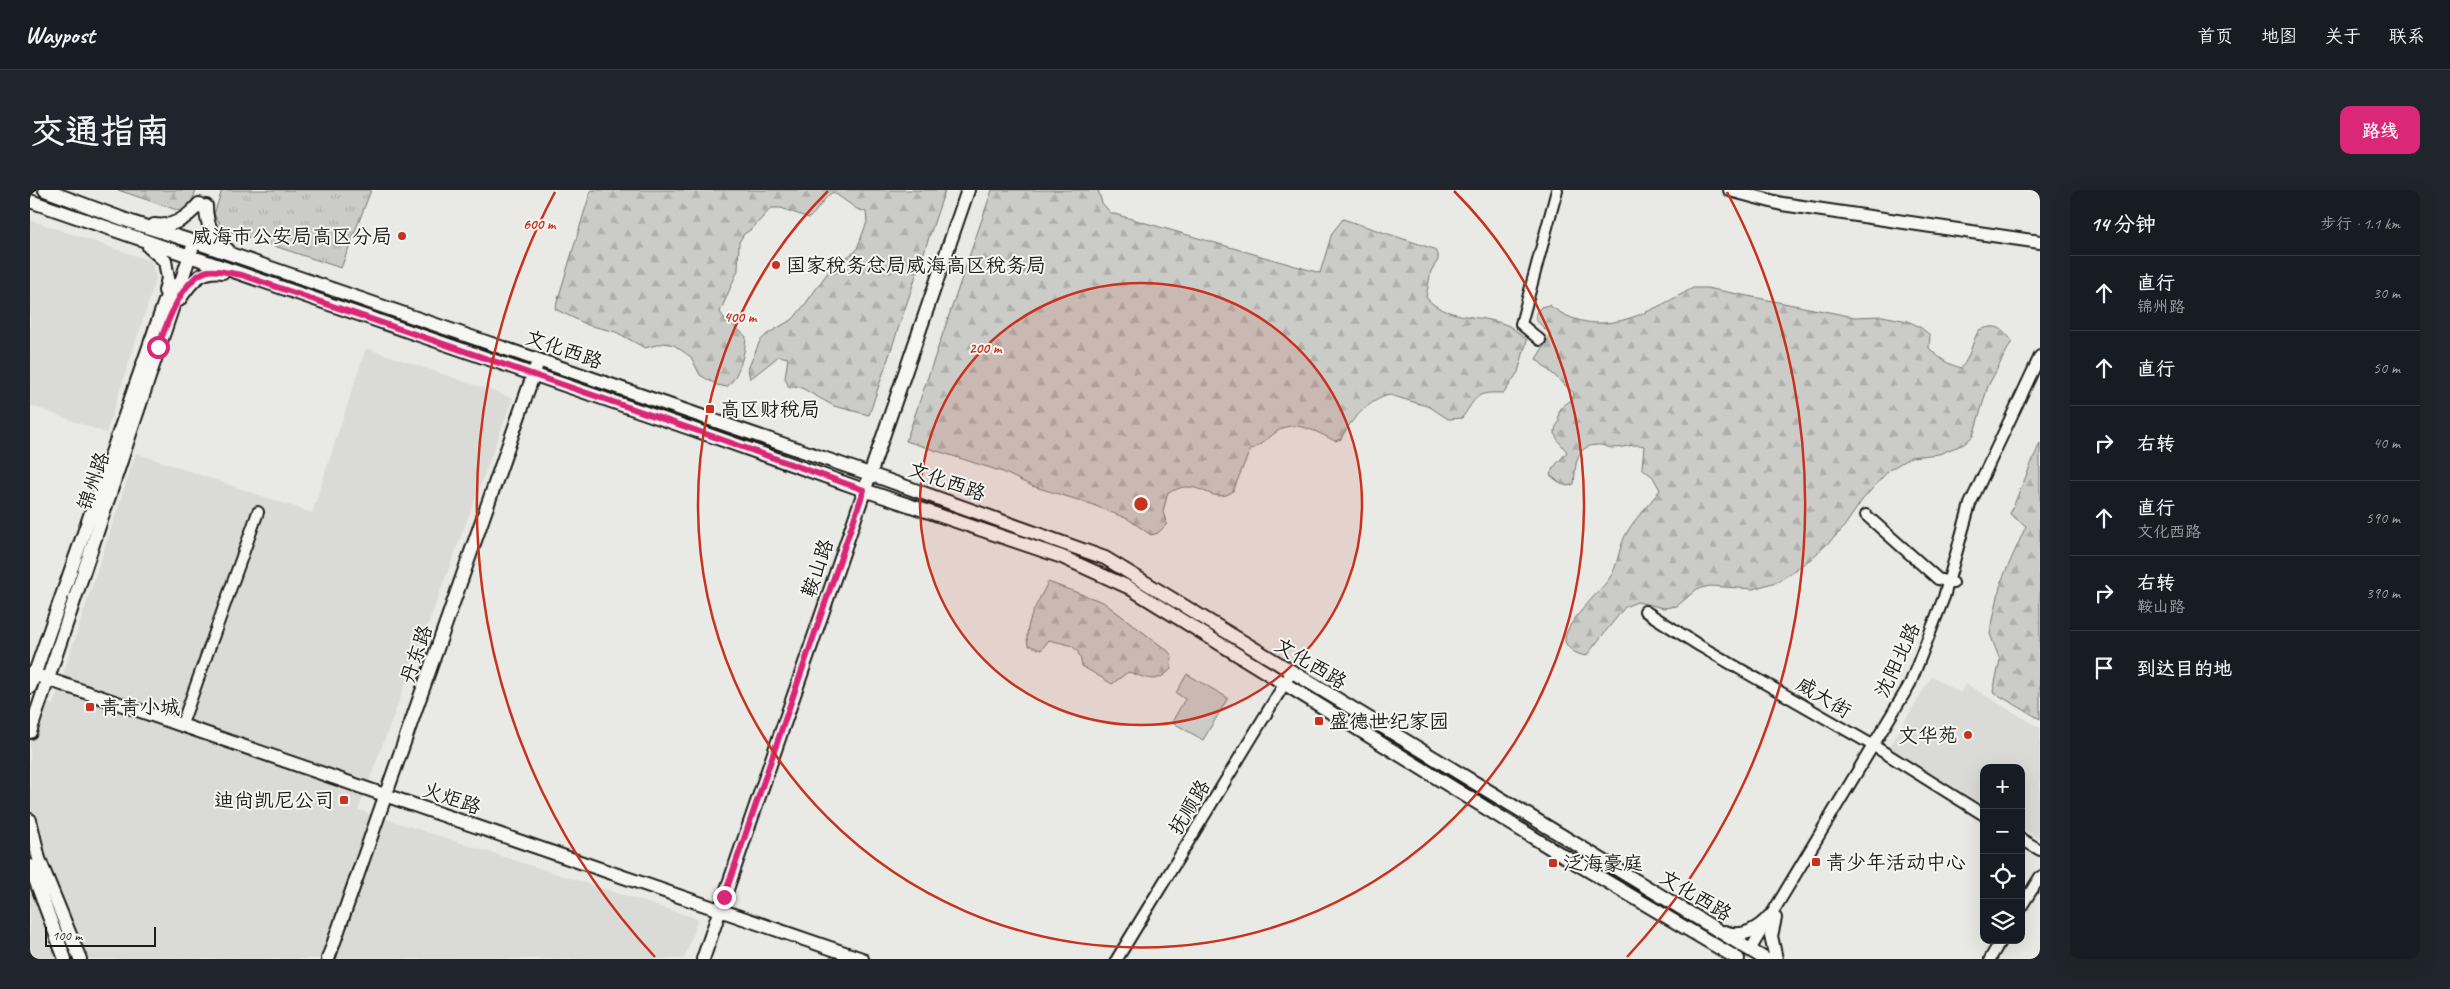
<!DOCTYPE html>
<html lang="zh">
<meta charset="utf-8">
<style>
:root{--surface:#171b24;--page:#20242c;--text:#f1f3f6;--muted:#9ea1a6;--line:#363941;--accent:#db2777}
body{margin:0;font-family:Caveat,"LXGW WenKai TC",sans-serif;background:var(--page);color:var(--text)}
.controls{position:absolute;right:15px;bottom:15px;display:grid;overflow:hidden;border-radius:10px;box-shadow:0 5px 20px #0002}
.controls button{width:45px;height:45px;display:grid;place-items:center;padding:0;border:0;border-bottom:1px solid var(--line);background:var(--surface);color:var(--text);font:25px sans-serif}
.scale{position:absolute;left:15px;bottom:12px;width:111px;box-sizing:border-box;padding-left:5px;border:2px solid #1c1c1c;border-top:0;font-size:14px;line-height:18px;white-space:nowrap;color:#1c1c1c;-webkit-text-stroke:4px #f6f6f2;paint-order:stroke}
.stop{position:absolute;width:15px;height:15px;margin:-11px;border:4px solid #db2777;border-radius:50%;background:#fff}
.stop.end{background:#db2777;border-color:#fff;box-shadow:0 1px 5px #0008}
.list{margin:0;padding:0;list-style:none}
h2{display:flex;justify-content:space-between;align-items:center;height:65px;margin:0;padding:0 20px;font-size:21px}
h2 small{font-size:16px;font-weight:400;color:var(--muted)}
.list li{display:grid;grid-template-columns:32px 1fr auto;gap:15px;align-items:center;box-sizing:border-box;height:75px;padding:0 20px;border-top:1px solid var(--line)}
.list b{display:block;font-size:19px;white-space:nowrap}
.list p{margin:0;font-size:16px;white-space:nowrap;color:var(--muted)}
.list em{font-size:16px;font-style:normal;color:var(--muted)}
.icon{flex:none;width:28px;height:28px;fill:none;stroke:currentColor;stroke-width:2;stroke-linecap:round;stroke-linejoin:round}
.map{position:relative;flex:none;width:2010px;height:769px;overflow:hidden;border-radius:10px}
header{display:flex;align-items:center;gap:30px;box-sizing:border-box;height:70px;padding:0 25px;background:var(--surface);border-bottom:1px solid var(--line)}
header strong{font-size:24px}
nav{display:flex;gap:28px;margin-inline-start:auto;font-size:18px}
.intro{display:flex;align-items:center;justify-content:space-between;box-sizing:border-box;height:120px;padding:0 30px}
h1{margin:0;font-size:35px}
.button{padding:12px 22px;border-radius:10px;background:var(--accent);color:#fff;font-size:18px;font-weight:700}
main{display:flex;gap:30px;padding:0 30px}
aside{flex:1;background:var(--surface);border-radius:10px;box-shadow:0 5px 20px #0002}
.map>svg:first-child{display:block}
.built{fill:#dadad6}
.grass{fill:#cbcbc7;stroke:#747472}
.forest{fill:url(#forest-firs);stroke:#747472}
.park{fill:url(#park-tufts);stroke:#747472}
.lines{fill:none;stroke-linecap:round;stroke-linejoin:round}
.minor-casing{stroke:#1c1c1c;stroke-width:14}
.major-casing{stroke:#1c1c1c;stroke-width:16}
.minor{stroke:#f6f6f2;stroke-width:10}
.major{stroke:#f6f6f2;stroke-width:12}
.route{stroke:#db2777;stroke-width:6}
.ring{fill:none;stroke:#c8321e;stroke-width:2.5}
.poi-dot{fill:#c8321e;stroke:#f6f6f2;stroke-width:2}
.labels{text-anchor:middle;stroke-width:4;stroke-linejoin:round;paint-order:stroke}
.poi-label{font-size:20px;fill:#1c1c1c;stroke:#f6f6f2;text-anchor:start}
.street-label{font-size:20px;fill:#1c1c1c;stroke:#f6f6f2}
.centre{fill:#c8321e;stroke:#f6f6f2;stroke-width:2.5}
.ring-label{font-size:15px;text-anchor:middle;font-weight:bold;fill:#c8321e;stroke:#f6f6f2;stroke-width:4;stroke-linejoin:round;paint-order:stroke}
</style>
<header>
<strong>Waypost</strong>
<nav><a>首页</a><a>地图</a><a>关于</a><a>联系</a></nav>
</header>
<div class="intro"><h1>交通指南</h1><a class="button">路线</a></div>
<main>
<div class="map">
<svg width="2010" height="769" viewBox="0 0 2010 769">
<defs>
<pattern id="forest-firs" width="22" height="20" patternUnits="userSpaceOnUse" patternTransform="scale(1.25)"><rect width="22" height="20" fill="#cbcbc7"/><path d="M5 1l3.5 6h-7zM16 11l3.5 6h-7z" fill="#aeaeaa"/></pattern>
<pattern id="park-tufts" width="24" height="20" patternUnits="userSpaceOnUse" patternTransform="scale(1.25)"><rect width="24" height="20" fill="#cbcbc7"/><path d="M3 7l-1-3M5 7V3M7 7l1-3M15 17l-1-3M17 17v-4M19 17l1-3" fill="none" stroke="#aeaeaa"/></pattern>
</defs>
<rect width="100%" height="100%" fill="#e9e9e5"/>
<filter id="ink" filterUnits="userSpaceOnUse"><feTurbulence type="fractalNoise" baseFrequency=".02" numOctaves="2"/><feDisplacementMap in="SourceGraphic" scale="10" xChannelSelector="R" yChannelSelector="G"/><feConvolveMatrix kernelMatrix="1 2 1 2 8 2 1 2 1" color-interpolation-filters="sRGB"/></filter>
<g filter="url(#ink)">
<path class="built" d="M 0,30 L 121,71 L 126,89 L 76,243 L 0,215 Z
M 336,158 L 483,208 L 328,620 L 668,729 L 654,769 L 0,769 L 0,506 L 23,515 L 106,263 L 282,323 Z
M 1902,486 L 1930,503 L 1936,494 L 2010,538 L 2010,649 L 1991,638 L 1991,578 L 1954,578 L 1954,615 L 1859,557 Z"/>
<path class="grass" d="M 1157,484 L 1198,508 L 1173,550 L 1142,532 L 1155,509 L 1146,503 Z"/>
<path class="forest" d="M 88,0 L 166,0 L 162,11 L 153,22 Z
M 561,0 L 915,0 L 839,225 L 804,216 L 768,196 L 759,198 L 755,188 L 758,168 L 749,166 L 720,189 L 718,179 L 730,151 L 737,144 L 763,129 L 776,113 L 801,78 L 826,61 L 837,32 L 836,22 L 827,19 L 803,2 C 792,9 789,20 779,28 L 751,18 L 741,18 L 723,38 L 714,44 L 709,52 L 708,80 L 690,122 C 696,133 708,137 716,147 C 715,163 709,186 697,197 L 687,195 L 670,185 L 661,167 L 644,155 L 634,153 L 615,158 L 586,142 L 558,135 L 525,119 Z
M 962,0 L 1068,0 L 1072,13 L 1081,23 L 1290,83 L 1302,43 L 1313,29 L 1404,59 L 1408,64 L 1408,70 L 1401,81 L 1396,107 C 1412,129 1451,125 1474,134 C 1482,136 1490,145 1497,150 L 1488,182 L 1474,203 C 1445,202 1448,205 1432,228 L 1418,229 L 1400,217 L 1360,205 C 1340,209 1319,231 1311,249 L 1305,251 C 1291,244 1269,231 1253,238 C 1241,244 1233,255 1220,260 L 1203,301 C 1187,314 1175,297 1157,297 C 1152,296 1144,301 1138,302 L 1133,322 L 1137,334 L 1128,343 L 1121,345 L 1098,329 L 1058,313 L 1002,296 L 973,282 L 876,251 Z
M 1663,98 L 1677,98 L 1824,127 L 1852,126 L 1878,131 L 1890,137 L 1900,145 L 1899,158 C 1909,168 1917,174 1931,178 C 1941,167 1941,153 1949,140 C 1966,134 1971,136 1982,151 L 1958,196 L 1943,246 L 1934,254 L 1909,264 L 1881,267 L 1859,280 L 1833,309 L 1811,341 L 1782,368 L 1749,391 L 1723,399 L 1680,396 L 1667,399 L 1647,416 L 1634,418 L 1607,412 L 1595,417 L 1556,466 C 1549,465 1537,460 1535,451 C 1532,436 1570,402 1579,389 C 1588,377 1588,360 1595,346 C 1603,330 1619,315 1630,300 L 1623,287 L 1612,278 L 1614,256 C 1604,253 1594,258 1583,258 C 1578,258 1572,254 1567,255 C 1544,256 1546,276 1544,294 L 1538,296 L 1531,294 L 1520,285 L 1523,278 L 1537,262 C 1530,252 1519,244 1529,232 C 1527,219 1532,216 1542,210 L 1544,203 L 1506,169 L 1521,145 L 1506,130 L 1506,123 L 1511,117 L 1519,115 C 1569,153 1617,123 1663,98 Z
M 2010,253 L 2010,529 L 1963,502 L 1970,470 L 1960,444 L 1971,392 L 1996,336 L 1980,324 Z
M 1018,392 L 1073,412 L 1138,461 L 1142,466 L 1141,479 C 1125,495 1118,488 1098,482 L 1082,494 L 1052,476 C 1048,452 1040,456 1019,450 L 1011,460 L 998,455 C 993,434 1009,411 1018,392 Z"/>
<path class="park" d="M 192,0 L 341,0 L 311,78 L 193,39 L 184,24 Z"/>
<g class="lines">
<defs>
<path id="minor" d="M 1510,150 L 1491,134 L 1527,0
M 1836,325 L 1908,389 L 1923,393
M 1615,421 L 1670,456 L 1844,556 L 1954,625
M 152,534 L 228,322
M 1991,649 L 2010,660
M 1991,717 L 2010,687
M 1720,760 L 1880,494 L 1914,407 L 1940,314 L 2010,166
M 1087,769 L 1261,483
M 1960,769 L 1971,750"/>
<path id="major" d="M 15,0 L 104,33 L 177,56 L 854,289 L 1075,368 L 1735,769
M 1700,0 L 1752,14 L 2010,52
M 0,11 L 659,238 L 834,300 L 1032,367 L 1098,397 L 1522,659 L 1708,769
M 176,16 C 176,34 183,49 198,60
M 124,35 C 143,38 157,28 169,14
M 119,57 L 135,71 L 138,88 L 135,101
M 149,110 C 161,92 170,79 193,82
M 0,483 L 832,769
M 0,497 L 141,94
M 0,542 L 162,59
M 0,630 L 9,669 L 50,769
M 0,676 L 35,769
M 1745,728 L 1741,746 L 1746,769
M 1695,742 C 1712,749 1729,739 1740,726
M 298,769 L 506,177
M 673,769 L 938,0"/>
</defs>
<use href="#minor" class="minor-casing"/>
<use href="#major" class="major-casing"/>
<use href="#minor" class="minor"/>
<use href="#major" class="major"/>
</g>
</g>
<g class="lines" filter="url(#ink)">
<path class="route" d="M 128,157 C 136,136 152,87 178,81 C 188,79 202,84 212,85 L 659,238 L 834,300 L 694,707"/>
</g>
<circle cx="1111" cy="314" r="221" fill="#c8321e" fill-opacity=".12"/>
<g class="ring">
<circle cx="1111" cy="314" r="221"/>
<path d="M1424 1A443 443 0 1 1 798 1"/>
<path d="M625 767A664 664 0 0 1 525 2M1697 2A664 664 0 0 1 1597 767"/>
</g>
<g class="poi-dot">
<circle cx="372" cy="46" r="5"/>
<circle cx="746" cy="75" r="5"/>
<rect x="675" y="214" width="10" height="10" rx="2.5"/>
<rect x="55" y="512" width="10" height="10" rx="2.5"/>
<rect x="1284" y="526" width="10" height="10" rx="2.5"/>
<circle cx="1938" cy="545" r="5"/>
<rect x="309" y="605" width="10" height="10" rx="2.5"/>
<rect x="1781" y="667" width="10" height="10" rx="2.5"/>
<rect x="1518" y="668" width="10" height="10" rx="2.5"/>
</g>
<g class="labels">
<g class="poi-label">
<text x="362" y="53" text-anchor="end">威海市公安局高区分局</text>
<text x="756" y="82">国家税务总局威海高区税务局</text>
<text x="690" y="226">高区财税局</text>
<text x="70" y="524">青青小城</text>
<text x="1299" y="538">盛德世纪家园</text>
<text x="1928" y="552" text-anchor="end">文华苑</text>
<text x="304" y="617" text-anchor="end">迪尚凯尼公司</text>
<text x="1796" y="679">青少年活动中心</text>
<text x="1533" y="680">泛海豪庭</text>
</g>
<g class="street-label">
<text transform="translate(534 159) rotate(19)" y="7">文化西路</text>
<text transform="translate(63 291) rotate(-71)" y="7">锦州路</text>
<text transform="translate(917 291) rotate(19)" y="7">文化西路</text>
<text transform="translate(787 378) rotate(-71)" y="7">鞍山路</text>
<text transform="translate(386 464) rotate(-71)" y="7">丹东路</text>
<text transform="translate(1867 470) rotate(-65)" y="7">沈阳北路</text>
<text transform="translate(1281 473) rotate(31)" y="7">文化西路</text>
<text transform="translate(1794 507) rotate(31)" y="7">威大街</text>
<text transform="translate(422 608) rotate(19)" y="7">火炬路</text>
<text transform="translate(1159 617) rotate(-59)" y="7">抚顺路</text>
<text transform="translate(1666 705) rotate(31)" y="7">文化西路</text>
</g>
</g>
<circle cx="1111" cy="314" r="8" class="centre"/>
<g class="ring-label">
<text x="509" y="39">600 m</text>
<text x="710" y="132">400 m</text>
<text x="955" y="163">200 m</text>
</g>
</svg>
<div class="controls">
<button>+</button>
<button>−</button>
<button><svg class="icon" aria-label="locate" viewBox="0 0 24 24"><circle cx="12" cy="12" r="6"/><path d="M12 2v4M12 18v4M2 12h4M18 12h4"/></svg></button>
<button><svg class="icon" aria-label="layers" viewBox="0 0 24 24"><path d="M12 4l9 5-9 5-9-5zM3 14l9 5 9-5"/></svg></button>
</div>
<div class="scale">100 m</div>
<div class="stop" style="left:128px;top:157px"></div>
<div class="stop end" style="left:694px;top:707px"></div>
</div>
<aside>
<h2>14 分钟<small>步行 · 1.1 km</small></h2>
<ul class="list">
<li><svg class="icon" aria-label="ahead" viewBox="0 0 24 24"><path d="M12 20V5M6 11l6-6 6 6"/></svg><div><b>直行</b><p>锦州路</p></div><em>30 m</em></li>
<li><svg class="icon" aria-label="ahead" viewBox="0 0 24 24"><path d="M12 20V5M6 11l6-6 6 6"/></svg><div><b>直行</b></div><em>50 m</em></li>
<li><svg class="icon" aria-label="right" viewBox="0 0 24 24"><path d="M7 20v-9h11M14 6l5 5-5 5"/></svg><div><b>右转</b></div><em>40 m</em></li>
<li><svg class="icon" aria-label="ahead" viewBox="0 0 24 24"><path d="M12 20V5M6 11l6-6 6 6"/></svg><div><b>直行</b><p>文化西路</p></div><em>590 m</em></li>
<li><svg class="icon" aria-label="right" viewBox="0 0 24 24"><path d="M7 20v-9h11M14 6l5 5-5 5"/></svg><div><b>右转</b><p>鞍山路</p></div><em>390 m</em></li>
<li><svg class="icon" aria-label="arrive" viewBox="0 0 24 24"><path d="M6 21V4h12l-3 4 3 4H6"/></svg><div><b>到达目的地</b></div></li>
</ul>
</aside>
</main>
